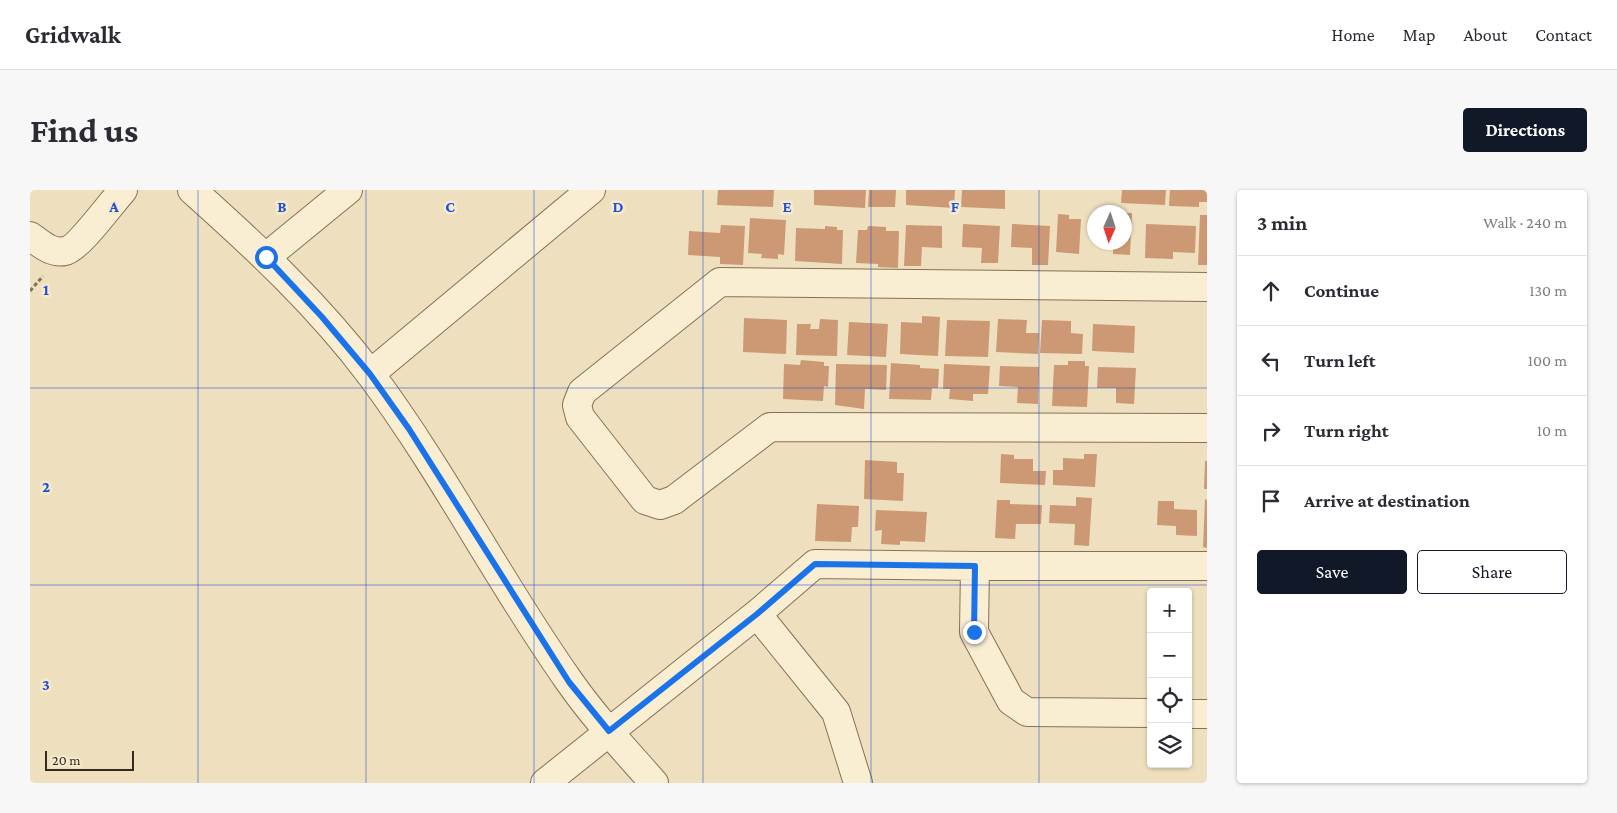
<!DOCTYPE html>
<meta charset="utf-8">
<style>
:root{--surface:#fff;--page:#f7f7f7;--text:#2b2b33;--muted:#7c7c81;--line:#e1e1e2;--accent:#111827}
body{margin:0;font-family:"Crimson Pro",serif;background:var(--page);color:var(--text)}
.controls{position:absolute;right:15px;bottom:15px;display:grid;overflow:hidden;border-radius:5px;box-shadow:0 1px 4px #0004}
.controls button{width:45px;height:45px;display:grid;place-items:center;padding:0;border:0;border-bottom:1px solid var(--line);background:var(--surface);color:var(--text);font:25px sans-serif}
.compass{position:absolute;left:1057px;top:15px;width:45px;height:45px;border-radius:50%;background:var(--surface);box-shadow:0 1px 4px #0004;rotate:183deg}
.scale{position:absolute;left:15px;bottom:12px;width:89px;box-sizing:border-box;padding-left:5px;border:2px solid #35281c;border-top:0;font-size:14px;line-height:18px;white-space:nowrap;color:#35281c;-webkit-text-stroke:4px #f5eace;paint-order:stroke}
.stop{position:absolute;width:15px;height:15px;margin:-11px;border:4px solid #1a73e8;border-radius:50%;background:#fff}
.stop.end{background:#1a73e8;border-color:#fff;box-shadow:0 1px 5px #0008}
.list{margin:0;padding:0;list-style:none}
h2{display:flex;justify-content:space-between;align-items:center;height:65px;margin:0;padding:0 20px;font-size:21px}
h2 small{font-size:16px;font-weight:400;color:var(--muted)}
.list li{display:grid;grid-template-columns:32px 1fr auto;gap:15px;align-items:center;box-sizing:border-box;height:70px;padding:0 20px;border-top:1px solid var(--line)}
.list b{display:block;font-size:19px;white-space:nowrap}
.list em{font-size:16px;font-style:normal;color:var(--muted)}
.actions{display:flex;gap:10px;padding:15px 20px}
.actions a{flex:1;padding:11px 0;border:1px solid var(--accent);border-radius:5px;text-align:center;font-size:18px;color:var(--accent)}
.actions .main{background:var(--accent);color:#fff}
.icon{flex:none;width:28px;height:28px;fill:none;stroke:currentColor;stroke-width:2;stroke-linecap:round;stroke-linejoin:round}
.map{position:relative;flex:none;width:1177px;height:593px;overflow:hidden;border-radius:5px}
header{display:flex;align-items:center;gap:30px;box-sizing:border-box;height:70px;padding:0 25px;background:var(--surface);border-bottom:1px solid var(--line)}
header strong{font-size:24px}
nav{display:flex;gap:28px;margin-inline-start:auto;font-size:18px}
.intro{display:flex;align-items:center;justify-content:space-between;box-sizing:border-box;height:120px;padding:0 30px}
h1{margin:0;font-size:35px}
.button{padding:12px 22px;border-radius:5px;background:var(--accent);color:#fff;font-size:18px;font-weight:700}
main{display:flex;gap:30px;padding:0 30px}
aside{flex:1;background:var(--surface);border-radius:5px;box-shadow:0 1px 4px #0004}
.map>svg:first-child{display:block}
.building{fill:#cc9974}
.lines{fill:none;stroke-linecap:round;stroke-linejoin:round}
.minor-casing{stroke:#867157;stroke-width:30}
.path{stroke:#867157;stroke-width:3;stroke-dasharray:4 2.5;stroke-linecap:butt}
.minor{stroke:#f9edd2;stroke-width:28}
.route{stroke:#1a73e8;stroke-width:6}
.grid{fill:none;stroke:#1d4ed8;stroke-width:1;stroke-opacity:0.55}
.grid-label{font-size:16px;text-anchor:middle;font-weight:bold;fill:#1d4ed8;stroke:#f5eace;stroke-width:5;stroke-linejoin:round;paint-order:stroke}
</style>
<header>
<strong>Gridwalk</strong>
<nav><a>Home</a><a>Map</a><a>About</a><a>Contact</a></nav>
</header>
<div class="intro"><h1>Find us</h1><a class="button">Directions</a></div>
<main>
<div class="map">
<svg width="1177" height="593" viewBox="0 0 1177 593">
<rect width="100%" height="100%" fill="#eee0bf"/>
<path class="building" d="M 688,0 L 744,0 L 743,17 L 687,15 Z
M 784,0 L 836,0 L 835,18 L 784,15 Z
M 839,0 L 866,0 L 865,17 L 838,17 Z
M 876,0 L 925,0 L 924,18 L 876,15 Z
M 932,0 L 975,0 L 975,19 L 931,17 Z
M 1092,0 L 1136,0 L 1135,15 L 1091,13 Z
M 1140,0 L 1177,0 L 1177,12 L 1169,12 L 1169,17 L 1139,16 Z
M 1094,23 L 1102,23 L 1100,65 L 1083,64 L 1083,52 L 1094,52 Z
M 1028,24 L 1039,25 L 1039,29 L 1051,29 L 1049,64 L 1026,62 Z
M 1170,25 L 1177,25 L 1177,75 L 1168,75 Z
M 720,28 L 756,30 L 754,65 L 748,64 L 748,69 L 731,68 L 732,64 L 718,63 Z
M 933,34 L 970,36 L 968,73 L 951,73 L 952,58 L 932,57 Z
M 982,34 L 1020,36 L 1018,75 L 1002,75 L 1002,58 L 981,57 Z
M 1116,34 L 1166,36 L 1165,63 L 1143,62 L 1143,69 L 1115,68 Z
M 691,35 L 715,36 L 713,75 L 690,74 L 690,67 L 658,65 L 659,41 L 690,43 Z
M 876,35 L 912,36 L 912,58 L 892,57 L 891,76 L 874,76 Z
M 795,36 L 807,37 L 807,40 L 813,40 L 812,74 L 765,71 L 766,38 L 795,39 Z
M 838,36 L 856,37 L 856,41 L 869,41 L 868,78 L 848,77 L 848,74 L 826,73 L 828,40 L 837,40 Z
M 892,126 L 910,127 L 908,166 L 870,164 L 871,132 L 892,133 Z
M 714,128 L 757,130 L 756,164 L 713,162 Z
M 790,129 L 808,130 L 807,166 L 766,165 L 767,134 L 781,134 L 780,139 L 789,139 Z
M 968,129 L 997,130 L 996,143 L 1009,143 L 1008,164 L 966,162 Z
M 917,130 L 960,131 L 958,167 L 915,166 Z
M 1012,130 L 1041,131 L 1041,143 L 1053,144 L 1052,164 L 1010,163 Z
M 819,132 L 858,134 L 856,167 L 817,165 Z
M 1063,134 L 1105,136 L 1104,163 L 1062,161 Z
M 771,170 L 794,172 L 794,176 L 799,176 L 798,197 L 794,196 L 793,211 L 753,209 L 754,174 L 770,175 Z
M 1038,171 L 1055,171 L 1055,176 L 1059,176 L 1057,217 L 1022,216 L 1024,175 L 1038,175 Z
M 861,173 L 890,175 L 890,178 L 909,179 L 908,198 L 902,198 L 901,210 L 859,209 Z
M 806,174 L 857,175 L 856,200 L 835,199 L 834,219 L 805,215 Z
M 914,174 L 960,176 L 958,204 L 943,204 L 943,211 L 919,209 L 920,199 L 913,199 Z
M 970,176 L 1009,177 L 1008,214 L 987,213 L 988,197 L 969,196 Z
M 1068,177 L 1106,178 L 1104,214 L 1086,213 L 1086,198 L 1067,198 Z
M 971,264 L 984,265 L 984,269 L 1003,269 L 1003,281 L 1016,281 L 1015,295 L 970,293 Z
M 1054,264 L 1067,264 L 1065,297 L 1023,295 L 1023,280 L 1033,280 L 1033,268 L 1054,269 Z
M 835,270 L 867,272 L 867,283 L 874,283 L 873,311 L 834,309 Z
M 1175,271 L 1177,271 L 1177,299 L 1174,299 Z
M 1046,307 L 1062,308 L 1059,356 L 1044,355 L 1045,334 L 1019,333 L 1020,315 L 1046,316 Z
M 1175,309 L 1177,310 L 1177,358 L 1173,357 Z
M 967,310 L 980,310 L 980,314 L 1012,315 L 1011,334 L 986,334 L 985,349 L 965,348 Z
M 1128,311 L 1144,311 L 1144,319 L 1167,320 L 1167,346 L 1146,345 L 1146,336 L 1127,335 Z
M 787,314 L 829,316 L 828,337 L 822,337 L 821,352 L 785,351 Z
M 846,320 L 897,322 L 895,352 L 870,351 L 870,355 L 851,354 L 852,340 L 845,341 Z"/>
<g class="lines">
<defs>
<path id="minor" d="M 162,0 C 226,57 289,116 341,185 C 414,283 469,392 539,491 C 564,527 595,560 624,593
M 0,46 C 10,53 21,64 35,61 C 48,59 82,12 93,0
M 236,67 L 318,0
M 1177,97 L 690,92 L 552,202 L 547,215 L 550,227 L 615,310 L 630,315 L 644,310 L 740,237 L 1177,238
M 340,184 L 561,0
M 945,376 L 1177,376
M 727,424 L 785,374 L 945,376 L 944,442 L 981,511 L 997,522 L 1121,523
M 1158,524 L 1177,524
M 515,593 L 727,424 L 806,522 L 828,593"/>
</defs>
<use href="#minor" class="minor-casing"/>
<path class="path" d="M 0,101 L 13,86"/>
<use href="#minor" class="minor"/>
</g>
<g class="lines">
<path class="route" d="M 236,67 L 292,127 L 340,184 L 379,239 L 539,492 L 579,541 L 727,424 L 785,374 L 945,376 L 944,442"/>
</g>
<path class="grid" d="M 168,0 L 168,593M 336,0 L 336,593M 504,0 L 504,593M 673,0 L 673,593M 841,0 L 841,593M 1009,0 L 1009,593M 0,198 L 1177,198M 0,395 L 1177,395"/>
<g class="grid-label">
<text x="84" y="22">A</text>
<text x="252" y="22">B</text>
<text x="420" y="22">C</text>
<text x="588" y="22">D</text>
<text x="757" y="22">E</text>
<text x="925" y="22">F</text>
<text x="16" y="105">1</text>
<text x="16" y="302">2</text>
<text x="16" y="500">3</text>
</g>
</svg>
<div class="controls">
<button>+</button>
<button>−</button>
<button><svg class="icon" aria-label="locate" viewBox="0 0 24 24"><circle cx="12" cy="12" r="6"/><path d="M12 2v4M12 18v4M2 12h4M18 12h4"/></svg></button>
<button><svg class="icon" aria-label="layers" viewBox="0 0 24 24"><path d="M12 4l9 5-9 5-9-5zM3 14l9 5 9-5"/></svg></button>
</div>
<svg class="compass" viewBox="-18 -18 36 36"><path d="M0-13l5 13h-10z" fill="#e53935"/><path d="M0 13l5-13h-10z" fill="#7c7c81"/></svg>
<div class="scale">20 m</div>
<div class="stop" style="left:236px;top:67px"></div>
<div class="stop end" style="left:944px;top:442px"></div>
</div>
<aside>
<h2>3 min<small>Walk · 240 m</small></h2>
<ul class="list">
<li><svg class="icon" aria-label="ahead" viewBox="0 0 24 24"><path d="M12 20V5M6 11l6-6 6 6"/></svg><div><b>Continue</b></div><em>130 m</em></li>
<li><svg class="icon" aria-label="left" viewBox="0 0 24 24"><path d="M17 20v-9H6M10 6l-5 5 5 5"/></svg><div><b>Turn left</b></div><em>100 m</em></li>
<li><svg class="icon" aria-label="right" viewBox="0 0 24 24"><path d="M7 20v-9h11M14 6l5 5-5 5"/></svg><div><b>Turn right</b></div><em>10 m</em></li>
<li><svg class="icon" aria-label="arrive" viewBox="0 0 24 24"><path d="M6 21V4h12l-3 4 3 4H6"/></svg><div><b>Arrive at destination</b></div></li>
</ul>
<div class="actions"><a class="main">Save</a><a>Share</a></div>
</aside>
</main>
